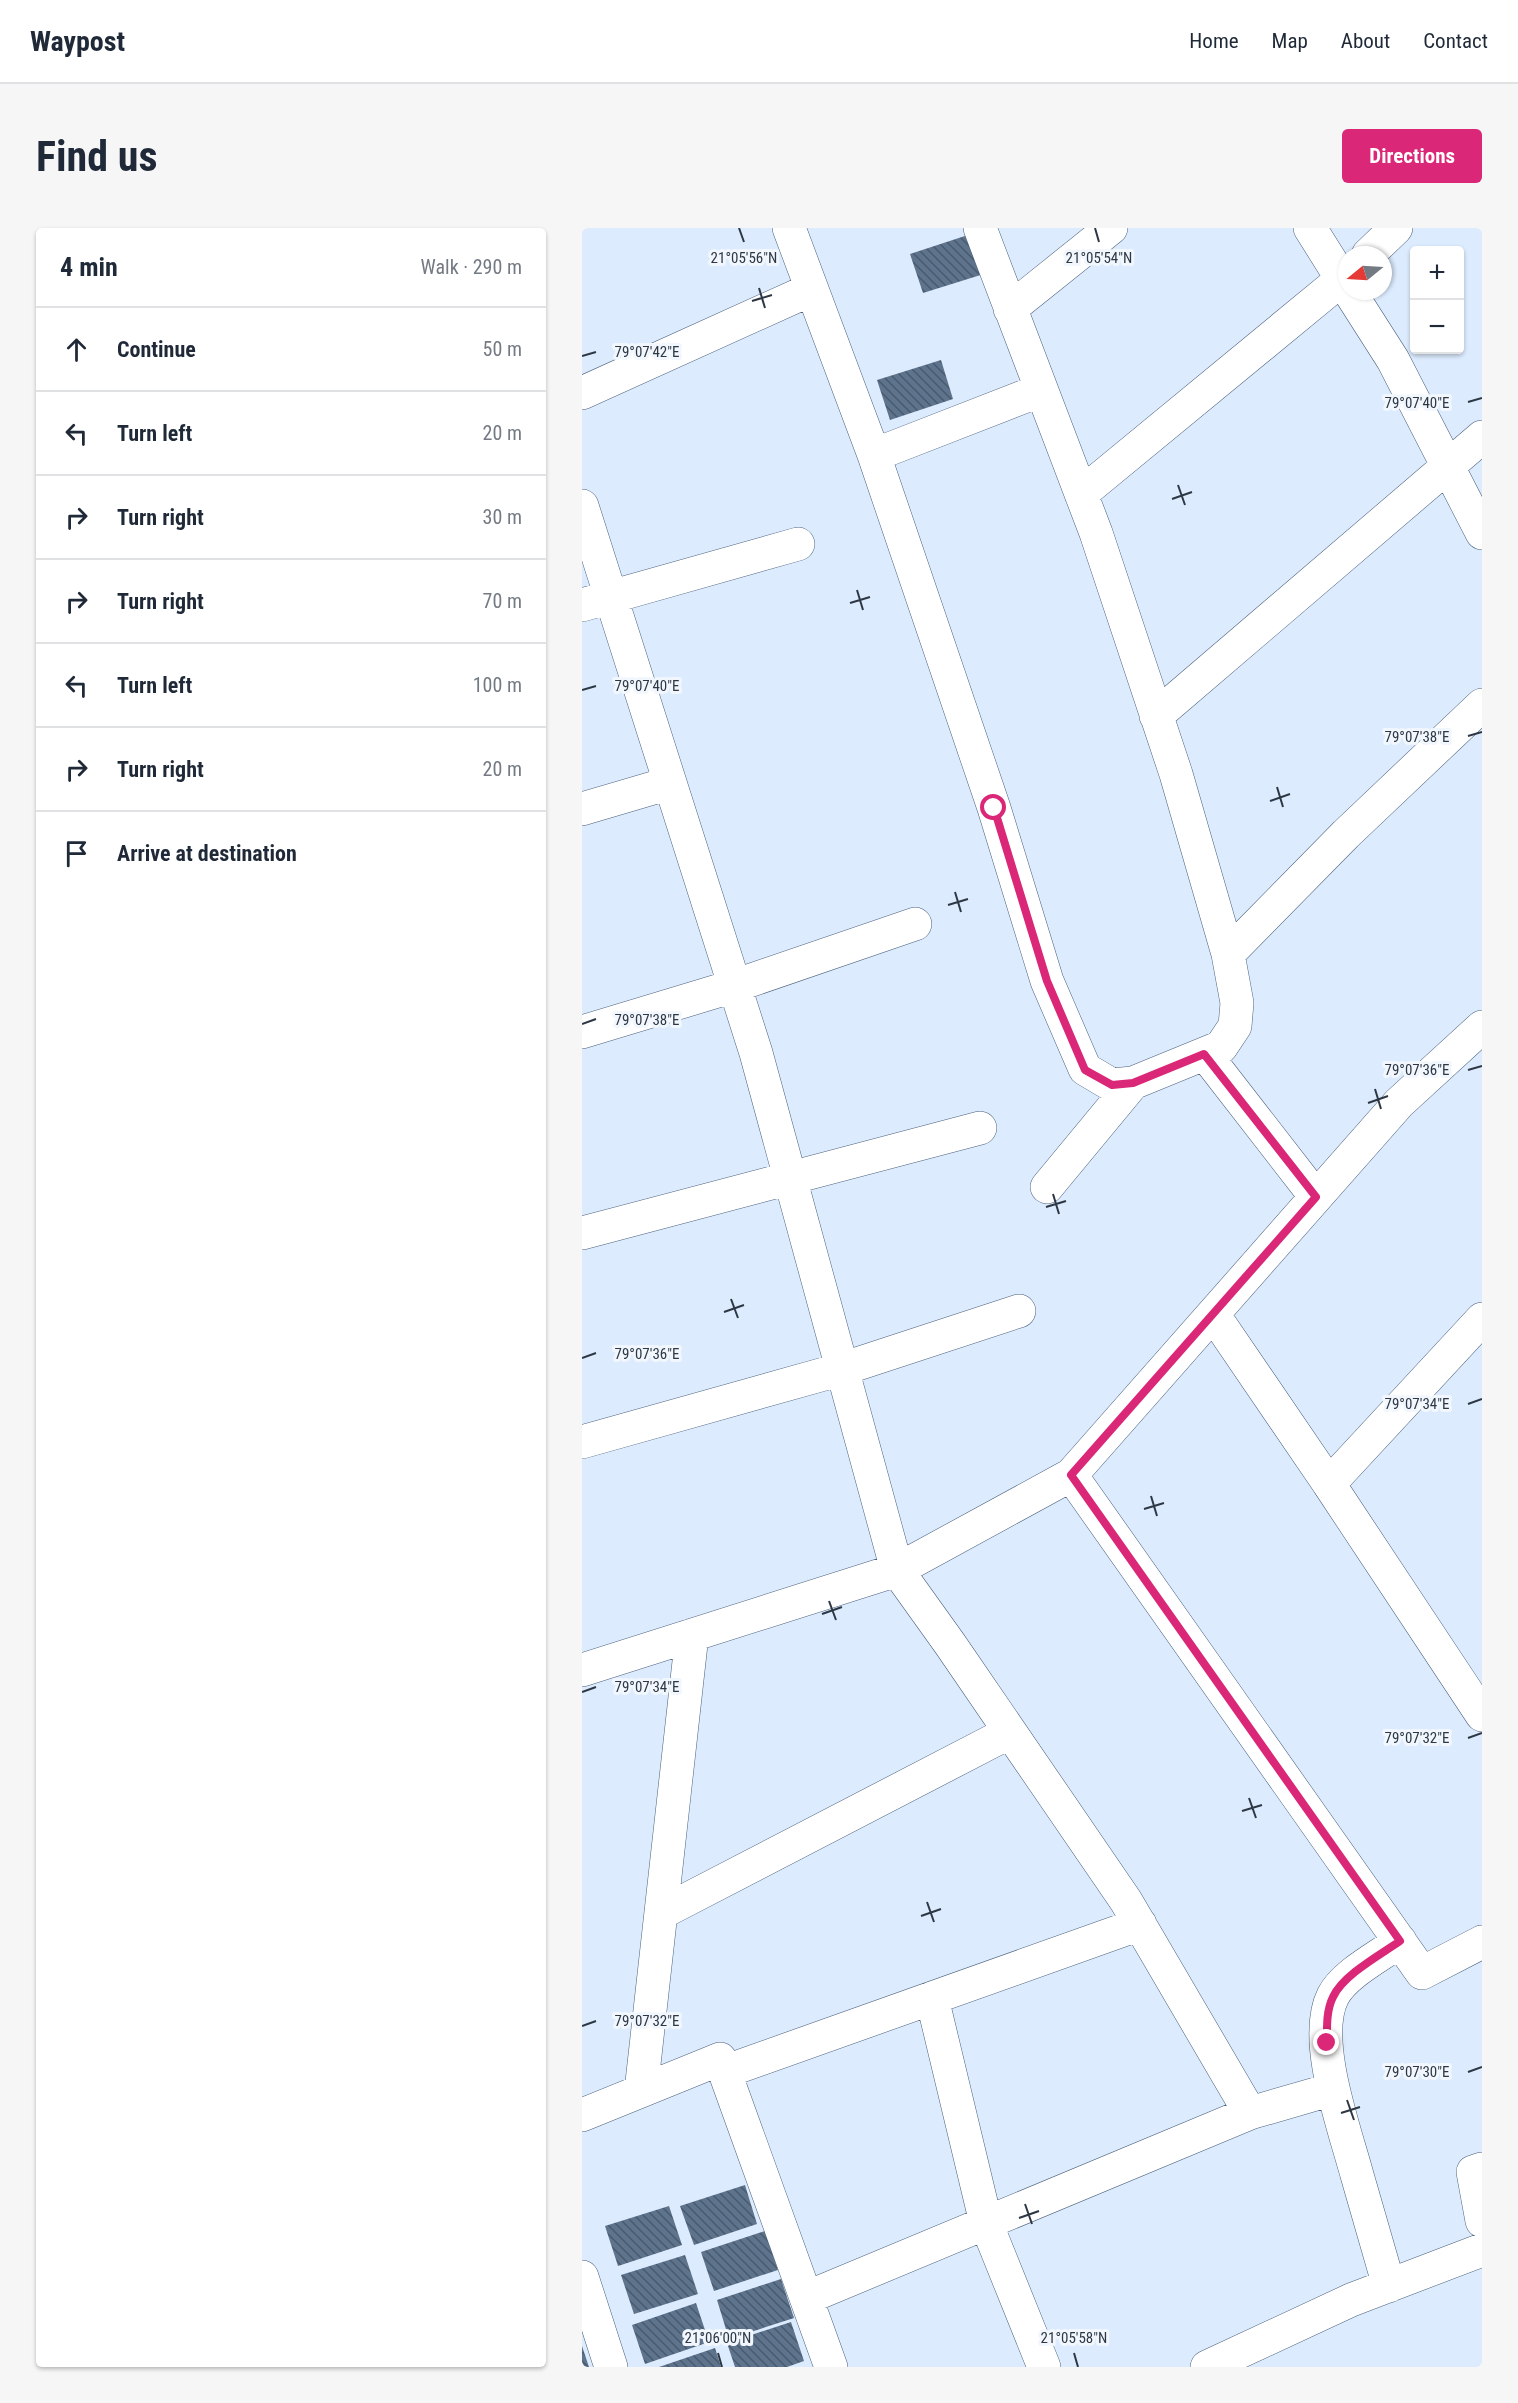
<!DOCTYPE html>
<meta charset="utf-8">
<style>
:root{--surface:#fff;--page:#f6f6f7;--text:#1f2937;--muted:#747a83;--line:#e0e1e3;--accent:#db2777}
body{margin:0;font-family:"Roboto Condensed",sans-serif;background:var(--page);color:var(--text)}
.controls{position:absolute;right:18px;top:18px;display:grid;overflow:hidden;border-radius:6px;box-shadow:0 2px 4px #0004}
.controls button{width:54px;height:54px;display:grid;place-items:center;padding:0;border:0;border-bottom:2px solid var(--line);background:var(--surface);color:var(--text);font:30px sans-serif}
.compass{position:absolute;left:756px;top:18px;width:54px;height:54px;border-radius:50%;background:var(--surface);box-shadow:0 2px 4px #0004;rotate:252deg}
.stop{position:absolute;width:18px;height:18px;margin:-14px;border:4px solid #db2777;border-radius:50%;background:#fff}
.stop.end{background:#db2777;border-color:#fff;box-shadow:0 2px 6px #0008}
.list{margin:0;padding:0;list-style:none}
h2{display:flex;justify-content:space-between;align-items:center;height:78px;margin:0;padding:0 24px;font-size:26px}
h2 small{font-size:20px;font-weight:400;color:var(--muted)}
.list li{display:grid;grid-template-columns:39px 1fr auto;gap:18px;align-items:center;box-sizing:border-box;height:84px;padding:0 24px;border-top:2px solid var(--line)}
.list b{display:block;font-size:22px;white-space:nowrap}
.list em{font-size:20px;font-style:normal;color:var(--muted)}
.icon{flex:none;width:33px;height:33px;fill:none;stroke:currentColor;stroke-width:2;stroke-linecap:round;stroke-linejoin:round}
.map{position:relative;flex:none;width:900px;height:2139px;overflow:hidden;border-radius:6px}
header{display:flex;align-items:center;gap:36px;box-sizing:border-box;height:84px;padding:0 30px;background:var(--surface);border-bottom:2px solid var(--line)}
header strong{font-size:28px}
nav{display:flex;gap:33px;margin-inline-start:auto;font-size:21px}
.intro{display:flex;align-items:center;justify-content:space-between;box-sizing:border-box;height:144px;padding:0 36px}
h1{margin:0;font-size:42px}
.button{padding:15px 27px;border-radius:6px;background:var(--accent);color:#fff;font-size:21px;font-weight:700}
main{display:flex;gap:36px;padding:0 36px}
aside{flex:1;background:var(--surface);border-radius:6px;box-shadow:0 2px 4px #0004}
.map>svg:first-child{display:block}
.building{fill:url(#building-back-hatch)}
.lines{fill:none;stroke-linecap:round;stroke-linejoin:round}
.street-casing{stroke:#4b617b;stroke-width:34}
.street{stroke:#fff;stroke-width:33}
.route{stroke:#db2777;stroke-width:8}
.ticks{fill:none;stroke:#2e3844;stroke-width:2}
.ticks-label{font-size:15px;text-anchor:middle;fill:#2e3844;stroke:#f2f7fe;stroke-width:6;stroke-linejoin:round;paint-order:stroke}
</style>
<header>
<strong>Waypost</strong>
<nav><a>Home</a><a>Map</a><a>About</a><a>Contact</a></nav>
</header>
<div class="intro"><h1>Find us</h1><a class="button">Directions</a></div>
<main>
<aside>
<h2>4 min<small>Walk · 290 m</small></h2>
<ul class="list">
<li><svg class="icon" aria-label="ahead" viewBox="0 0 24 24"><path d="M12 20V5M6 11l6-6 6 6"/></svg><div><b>Continue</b></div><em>50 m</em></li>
<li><svg class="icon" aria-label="left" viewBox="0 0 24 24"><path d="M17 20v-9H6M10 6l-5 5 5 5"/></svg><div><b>Turn left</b></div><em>20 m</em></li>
<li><svg class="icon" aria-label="right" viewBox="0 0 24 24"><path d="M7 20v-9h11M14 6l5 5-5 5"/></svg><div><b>Turn right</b></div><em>30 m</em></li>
<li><svg class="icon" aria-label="right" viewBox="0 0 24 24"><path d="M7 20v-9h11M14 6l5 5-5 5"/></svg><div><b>Turn right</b></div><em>70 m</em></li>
<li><svg class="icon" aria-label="left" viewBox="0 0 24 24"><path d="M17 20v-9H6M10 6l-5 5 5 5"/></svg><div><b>Turn left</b></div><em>100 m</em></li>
<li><svg class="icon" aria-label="right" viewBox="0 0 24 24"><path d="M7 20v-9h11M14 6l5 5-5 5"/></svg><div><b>Turn right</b></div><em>20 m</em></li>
<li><svg class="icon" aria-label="arrive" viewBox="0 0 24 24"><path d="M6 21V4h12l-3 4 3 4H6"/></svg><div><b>Arrive at destination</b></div></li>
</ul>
</aside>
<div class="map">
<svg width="900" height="2139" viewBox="0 0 900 2139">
<defs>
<pattern id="building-back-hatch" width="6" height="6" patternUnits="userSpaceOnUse" patternTransform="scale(1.5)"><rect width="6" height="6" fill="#5e738c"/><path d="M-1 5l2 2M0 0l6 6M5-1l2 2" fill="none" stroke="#4a5a6e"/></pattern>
</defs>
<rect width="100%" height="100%" fill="#dcebfe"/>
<path class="building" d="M 392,5 L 405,45 L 341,65 L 328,26 Z
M 359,132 L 371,171 L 308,192 L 295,152 Z
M 163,1957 L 175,1996 L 112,2017 L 98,1978 Z
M 87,1978 L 100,2017 L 36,2038 L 23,1998 Z
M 183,2003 L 196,2042 L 132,2063 L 119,2024 Z
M 103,2027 L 116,2066 L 52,2086 L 39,2047 Z
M 199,2051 L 212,2090 L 147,2111 L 135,2072 Z
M 114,2075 L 127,2114 L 63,2136 L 50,2097 Z
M 209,2094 L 222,2133 L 205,2139 L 153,2139 L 145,2115 Z
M 0,2118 L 7,2139 L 0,2139 Z
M 133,2120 L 139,2139 L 77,2139 Z"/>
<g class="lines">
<defs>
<path id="street" d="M 207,0 L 292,227 L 412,580 L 465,753 L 503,841 L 530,857 L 551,855 L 639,819 L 653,798 L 655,775 L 646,726 L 764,606 L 900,477
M 398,0 L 514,305 L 594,546 L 646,726
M 728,0 L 765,59
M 786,27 L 814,0
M 767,63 L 811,132 L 900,305
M 428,81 L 529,0
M 0,165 L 230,61
M 292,227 L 459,162
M 499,266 L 765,47
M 0,278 L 174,825 L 315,1342 L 368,1416 L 544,1673 L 668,1885 L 224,2070
M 0,377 L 216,316
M 574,488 L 900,209
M 0,581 L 88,555
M 0,804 L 152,758 L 333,696
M 623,826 L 734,969
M 465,959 L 551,855
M 0,1005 L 398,900
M 631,1086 L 747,1256 L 900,1091
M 0,1214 L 260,1141 L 437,1083
M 489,1247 L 840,1745 L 900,1714
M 747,1256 L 900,1487
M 0,1442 L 315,1342 L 489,1247 L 817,875 L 900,799
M 79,1685 L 428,1504
M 350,1770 L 404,1995 L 462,2139
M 142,1844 L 558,1696
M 59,1863 L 110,1407
M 668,1885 L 751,1861
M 0,1887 L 138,1831 L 249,2139
M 900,1941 L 891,1944 L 900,1993
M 0,2049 L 29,2139
M 807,2058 C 796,2021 786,1984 775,1947 C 763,1902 729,1811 751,1768 C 762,1746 798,1728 818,1713
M 625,2139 L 769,2072 L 900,2022"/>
</defs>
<use href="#street" class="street-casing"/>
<use href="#street" class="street"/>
</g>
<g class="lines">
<path class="route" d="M 412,580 L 465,753 L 503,842 L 530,857 L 551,855 L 622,826 L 734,969 L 489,1247 L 818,1713 C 798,1727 761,1747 751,1769 C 744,1783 745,1800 745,1815"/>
</g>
<path class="ticks" d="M 157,0 L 162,14M 513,0 L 517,14M 177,60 L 183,80M 170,73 L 190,67M 0,128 L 14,124M 886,174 L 900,170M 596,257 L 603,277M 590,271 L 610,264M 275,362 L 281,382M 268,375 L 288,369M 0,462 L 14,458M 886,508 L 900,504M 695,559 L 701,579M 688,573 L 708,566M 373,664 L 379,684M 366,677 L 386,671M 0,796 L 14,791M 886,842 L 900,838M 793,861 L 799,881M 786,875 L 806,868M 471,966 L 477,986M 464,979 L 484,973M 149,1071 L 156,1090M 142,1084 L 162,1077M 0,1130 L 14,1125M 886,1176 L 900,1171M 569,1268 L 575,1288M 562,1281 L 582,1275M 247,1373 L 254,1392M 240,1386 L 260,1379M 0,1464 L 14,1459M 886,1510 L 900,1505M 667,1570 L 674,1590M 660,1583 L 680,1577M 345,1674 L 352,1694M 339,1688 L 359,1681M 0,1798 L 14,1793M 886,1844 L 900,1839M 765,1872 L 772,1892M 759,1885 L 778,1879M 443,1976 L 450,1996M 437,1990 L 457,1983M 136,2125 L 140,2139M 492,2125 L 496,2139"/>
<g class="ticks-label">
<text x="162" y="35">21°05'56"N</text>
<text x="517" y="35">21°05'54"N</text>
<text x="65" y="129">79°07'42"E</text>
<text x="835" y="180">79°07'40"E</text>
<text x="65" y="463">79°07'40"E</text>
<text x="835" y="514">79°07'38"E</text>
<text x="65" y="797">79°07'38"E</text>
<text x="835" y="847">79°07'36"E</text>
<text x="65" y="1131">79°07'36"E</text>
<text x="835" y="1181">79°07'34"E</text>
<text x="65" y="1464">79°07'34"E</text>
<text x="835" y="1515">79°07'32"E</text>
<text x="65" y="1798">79°07'32"E</text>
<text x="835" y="1849">79°07'30"E</text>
<text x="136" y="2115">21°06'00"N</text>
<text x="492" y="2115">21°05'58"N</text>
</g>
</svg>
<div class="controls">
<button>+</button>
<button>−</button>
</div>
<svg class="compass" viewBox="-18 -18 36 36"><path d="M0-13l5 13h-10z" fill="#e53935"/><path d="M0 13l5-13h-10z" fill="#747a83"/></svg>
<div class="stop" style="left:412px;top:580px"></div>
<div class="stop end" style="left:745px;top:1815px"></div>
</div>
</main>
